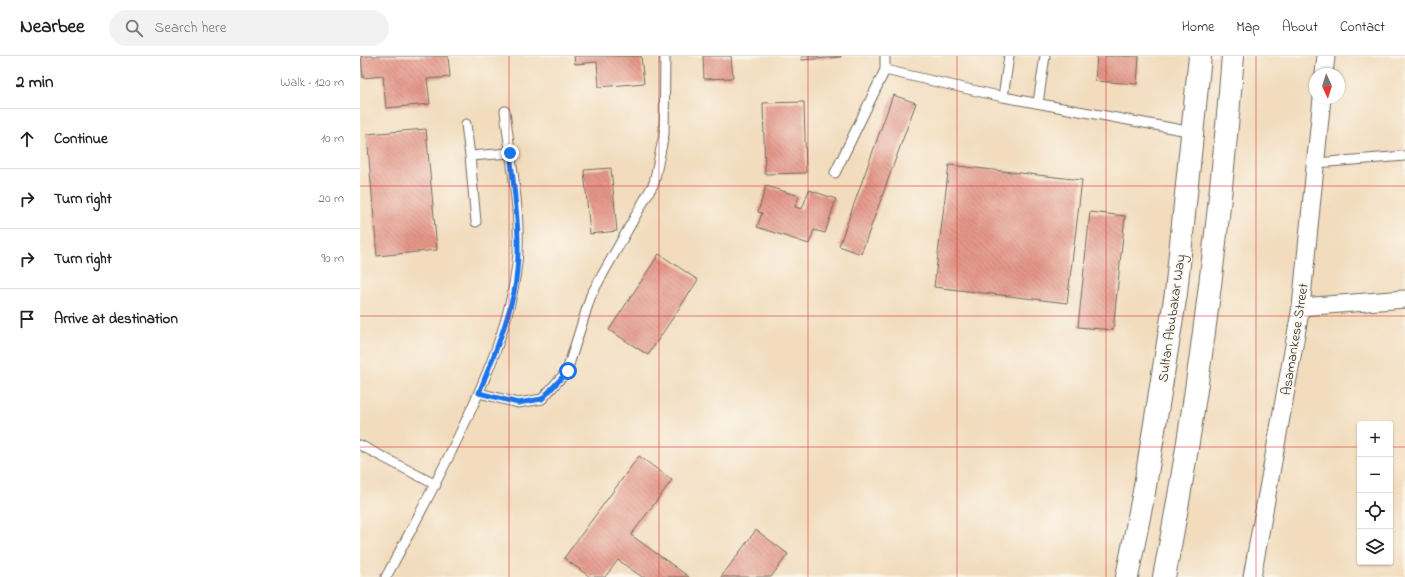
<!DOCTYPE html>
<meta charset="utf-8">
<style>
:root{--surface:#fff;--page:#f2f2f2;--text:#222;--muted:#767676;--line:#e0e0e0}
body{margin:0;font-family:"Indie Flower",sans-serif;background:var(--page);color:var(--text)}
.controls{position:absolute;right:12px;bottom:12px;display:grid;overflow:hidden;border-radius:4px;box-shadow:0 1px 3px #0004}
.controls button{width:36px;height:36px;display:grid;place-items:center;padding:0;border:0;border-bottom:1px solid var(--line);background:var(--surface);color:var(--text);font:20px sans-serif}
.compass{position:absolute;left:949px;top:12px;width:36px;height:36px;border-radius:50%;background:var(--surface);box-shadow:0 1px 3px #0004;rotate:176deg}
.stop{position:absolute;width:12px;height:12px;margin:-9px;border:3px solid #1a73e8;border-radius:50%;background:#fff}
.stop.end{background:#1a73e8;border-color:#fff;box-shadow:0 1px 4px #0008}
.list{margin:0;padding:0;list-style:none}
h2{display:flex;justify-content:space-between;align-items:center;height:52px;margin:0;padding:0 16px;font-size:17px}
h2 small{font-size:13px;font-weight:400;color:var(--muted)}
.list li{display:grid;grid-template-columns:26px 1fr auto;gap:12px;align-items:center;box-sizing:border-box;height:60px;padding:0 16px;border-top:1px solid var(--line)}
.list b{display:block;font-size:15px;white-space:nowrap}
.list em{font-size:13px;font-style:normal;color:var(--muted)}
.icon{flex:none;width:22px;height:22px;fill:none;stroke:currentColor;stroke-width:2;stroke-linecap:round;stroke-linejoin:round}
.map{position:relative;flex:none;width:1045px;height:521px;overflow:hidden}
header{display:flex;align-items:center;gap:24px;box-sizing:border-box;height:56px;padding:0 20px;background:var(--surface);border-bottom:1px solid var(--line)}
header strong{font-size:19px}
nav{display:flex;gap:22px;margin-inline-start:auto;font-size:14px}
.search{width:280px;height:36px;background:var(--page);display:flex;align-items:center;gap:10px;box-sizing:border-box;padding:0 14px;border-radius:22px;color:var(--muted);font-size:15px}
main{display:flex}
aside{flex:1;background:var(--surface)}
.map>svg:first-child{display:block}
.building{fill:url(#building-back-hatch)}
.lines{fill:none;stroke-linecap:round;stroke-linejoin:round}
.service-casing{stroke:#71695e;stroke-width:11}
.minor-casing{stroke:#71695e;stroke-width:19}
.secondary-casing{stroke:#71695e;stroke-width:24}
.service{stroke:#fff;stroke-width:9}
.minor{stroke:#fff;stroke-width:17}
.secondary{stroke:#fff;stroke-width:22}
.route{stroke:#1a73e8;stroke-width:5}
.grid{fill:none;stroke:#d62828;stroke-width:1;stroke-opacity:0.55}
.labels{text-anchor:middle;stroke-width:3;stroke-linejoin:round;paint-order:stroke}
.street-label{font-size:14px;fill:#2b2b2b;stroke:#fbf7ec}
</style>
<header>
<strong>Nearbee</strong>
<div class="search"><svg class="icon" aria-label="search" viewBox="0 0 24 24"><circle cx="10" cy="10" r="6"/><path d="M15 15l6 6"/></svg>Search here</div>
<nav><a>Home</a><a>Map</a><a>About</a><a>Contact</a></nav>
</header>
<main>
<aside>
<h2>2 min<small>Walk · 120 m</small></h2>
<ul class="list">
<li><svg class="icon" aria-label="ahead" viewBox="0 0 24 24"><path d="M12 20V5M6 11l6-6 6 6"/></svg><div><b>Continue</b></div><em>10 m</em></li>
<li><svg class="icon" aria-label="right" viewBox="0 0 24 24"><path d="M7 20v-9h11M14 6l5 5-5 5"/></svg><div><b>Turn right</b></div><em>20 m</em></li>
<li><svg class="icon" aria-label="right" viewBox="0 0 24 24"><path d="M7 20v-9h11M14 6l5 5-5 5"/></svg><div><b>Turn right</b></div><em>90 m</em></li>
<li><svg class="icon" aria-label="arrive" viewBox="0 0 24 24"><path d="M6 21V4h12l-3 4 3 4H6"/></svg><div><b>Arrive at destination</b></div></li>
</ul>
</aside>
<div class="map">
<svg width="1045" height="521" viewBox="0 0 1045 521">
<defs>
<pattern id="building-back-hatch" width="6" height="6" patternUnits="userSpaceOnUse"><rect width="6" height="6" fill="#e49688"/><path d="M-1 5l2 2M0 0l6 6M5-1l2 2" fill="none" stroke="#b97b6f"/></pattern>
</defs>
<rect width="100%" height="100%" fill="#fbf7ec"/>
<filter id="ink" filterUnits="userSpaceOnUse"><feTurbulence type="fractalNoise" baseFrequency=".025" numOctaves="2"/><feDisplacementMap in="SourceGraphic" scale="8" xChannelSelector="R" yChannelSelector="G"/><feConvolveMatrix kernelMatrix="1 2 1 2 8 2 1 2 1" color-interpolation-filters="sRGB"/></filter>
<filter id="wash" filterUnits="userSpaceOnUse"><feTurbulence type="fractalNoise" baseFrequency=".012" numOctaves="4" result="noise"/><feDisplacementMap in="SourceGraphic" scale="16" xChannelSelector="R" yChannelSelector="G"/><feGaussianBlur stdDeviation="0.9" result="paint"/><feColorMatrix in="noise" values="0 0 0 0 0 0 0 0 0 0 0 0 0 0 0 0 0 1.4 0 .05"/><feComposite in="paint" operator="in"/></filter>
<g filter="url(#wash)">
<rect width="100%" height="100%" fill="#f2dcbd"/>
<g id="blocks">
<path class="building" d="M 1,0 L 88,0 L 90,21 L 67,23 L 70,48 L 26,52 L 23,20 L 3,22 Z
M 214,0 L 281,0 L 284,27 L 239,31 L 237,6 L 215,8 Z
M 343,0 L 371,0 L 373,22 L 344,23 Z
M 442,0 L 481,0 L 481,1 L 442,4 Z
M 737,0 L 779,0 L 777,28 L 735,25 Z
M 533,39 L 556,47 L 501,198 L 479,190 Z
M 444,46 L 446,117 L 405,118 L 403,47 Z
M 66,73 L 77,194 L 17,200 L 7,78 Z
M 589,109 L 722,124 L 707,247 L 574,231 Z
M 251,112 L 257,175 L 230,178 L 224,114 Z
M 406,130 L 439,140 L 435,151 L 442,153 L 449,134 L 476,143 L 465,177 L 454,174 L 449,188 L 397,171 L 402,157 L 398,156 Z
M 730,156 L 765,160 L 753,274 L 718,271 Z
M 299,198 L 338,224 L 288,299 L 249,274 Z
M 279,400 L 312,424 L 271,479 L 329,521 L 282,521 L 258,504 L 245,521 L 230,521 L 204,502 Z
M 396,474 L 428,498 L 411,521 L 361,521 Z"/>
</g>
</g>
<g filter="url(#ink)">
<use href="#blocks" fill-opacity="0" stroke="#71695e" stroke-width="1"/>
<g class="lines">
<defs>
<path id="service" d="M 525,0 L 525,14 L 643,41 L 833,76
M 643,41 L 649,0
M 678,47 L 685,0
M 106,68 L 110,100
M 956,107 L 1045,100
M 475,117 L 525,14
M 116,166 L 110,100 L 150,97
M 119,337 L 158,347 L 182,343 L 207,315 L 231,239 L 294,127 L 304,78 L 305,0
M 0,389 L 76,429
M 26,521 C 53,471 79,422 103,371 C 129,316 154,257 158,196 C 160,151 150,100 145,55"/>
<path id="minor" d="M 964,18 L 966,0
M 941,251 L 1045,243
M 892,521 L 941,251 L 962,42"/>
<path id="secondary" d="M 767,521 L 784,436 L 816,237 L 840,0
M 804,521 C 838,349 859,175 873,0"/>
</defs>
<use href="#service" class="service-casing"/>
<use href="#minor" class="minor-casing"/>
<use href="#secondary" class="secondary-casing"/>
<use href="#service" class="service"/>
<use href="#minor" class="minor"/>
<use href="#secondary" class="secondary"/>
</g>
</g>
<g class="lines" filter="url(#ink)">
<path class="route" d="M 150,97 C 155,142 163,191 154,236 C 146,271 132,304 119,337 L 158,347 L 182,343 L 208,315"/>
</g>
<path class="grid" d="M 149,0 L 149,521M 299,0 L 299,521M 448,0 L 448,521M 597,0 L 597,521M 746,0 L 746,521M 896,0 L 896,521M 0,130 L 1045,130M 0,260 L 1045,260M 0,391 L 1000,391M 1030,391 L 1045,391"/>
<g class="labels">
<g class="street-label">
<text transform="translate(811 262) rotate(-82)" y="5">Sultan Abubakar Way</text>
<text transform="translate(934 283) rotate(-81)" y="5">Asamankese Street</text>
</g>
</g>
</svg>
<div class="controls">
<button>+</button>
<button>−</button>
<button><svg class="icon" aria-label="locate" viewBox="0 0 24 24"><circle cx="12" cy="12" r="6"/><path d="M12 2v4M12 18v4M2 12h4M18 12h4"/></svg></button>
<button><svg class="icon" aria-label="layers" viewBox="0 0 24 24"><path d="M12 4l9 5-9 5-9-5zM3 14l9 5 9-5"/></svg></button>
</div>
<svg class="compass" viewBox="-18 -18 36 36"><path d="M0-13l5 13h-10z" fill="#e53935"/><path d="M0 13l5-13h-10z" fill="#767676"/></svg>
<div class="stop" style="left:208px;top:315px"></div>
<div class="stop end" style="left:150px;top:97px"></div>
</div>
</main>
